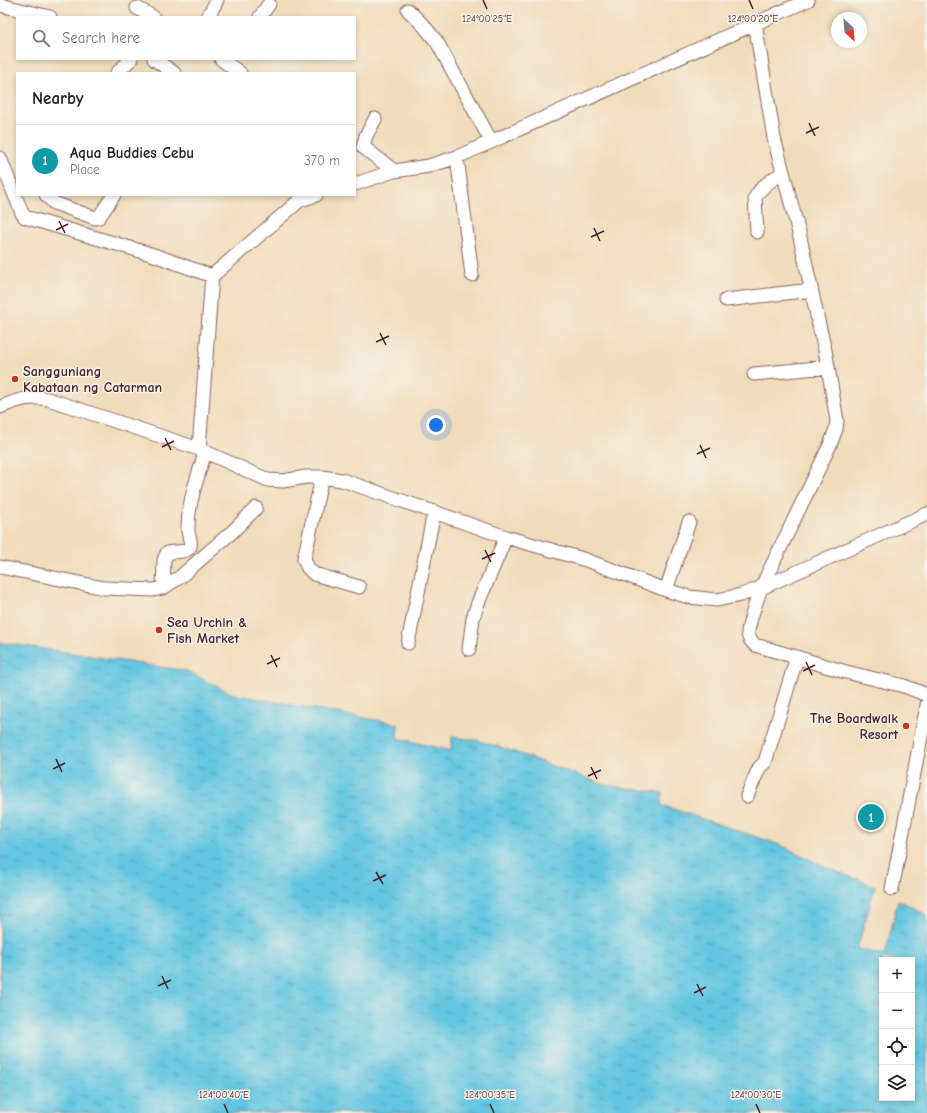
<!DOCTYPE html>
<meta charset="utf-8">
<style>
:root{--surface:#fff;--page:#f6f6f6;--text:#222;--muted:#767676;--line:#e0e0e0;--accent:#111827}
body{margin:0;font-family:"Comic Neue",sans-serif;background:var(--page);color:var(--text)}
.controls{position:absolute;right:12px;bottom:12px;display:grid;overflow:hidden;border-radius:0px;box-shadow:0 2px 6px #0003}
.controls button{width:36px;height:36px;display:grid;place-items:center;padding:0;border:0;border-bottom:1px solid var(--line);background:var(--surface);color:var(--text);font:20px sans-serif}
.compass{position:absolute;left:831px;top:12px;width:36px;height:36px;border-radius:50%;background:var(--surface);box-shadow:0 2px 6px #0003;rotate:154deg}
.you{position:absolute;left:436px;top:425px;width:14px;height:14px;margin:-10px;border:3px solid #fff;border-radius:50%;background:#1a73e8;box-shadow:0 0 0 6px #1a73e833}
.badge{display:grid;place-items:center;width:26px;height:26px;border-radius:50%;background:var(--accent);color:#fff;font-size:13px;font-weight:700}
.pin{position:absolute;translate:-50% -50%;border:2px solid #fff;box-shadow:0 1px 4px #0006}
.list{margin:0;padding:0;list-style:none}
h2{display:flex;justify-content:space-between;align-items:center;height:52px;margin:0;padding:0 16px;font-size:17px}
h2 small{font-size:13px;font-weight:400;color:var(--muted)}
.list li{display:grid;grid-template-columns:26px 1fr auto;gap:12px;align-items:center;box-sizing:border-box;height:72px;padding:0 16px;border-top:1px solid var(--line)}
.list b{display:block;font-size:15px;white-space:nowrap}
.list p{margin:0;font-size:13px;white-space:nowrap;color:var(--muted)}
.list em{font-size:13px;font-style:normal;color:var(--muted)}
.icon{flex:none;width:22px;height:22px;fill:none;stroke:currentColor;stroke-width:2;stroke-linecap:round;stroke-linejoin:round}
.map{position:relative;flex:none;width:927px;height:1113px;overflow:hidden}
.search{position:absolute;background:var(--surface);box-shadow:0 2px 6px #0003;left:16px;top:16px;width:340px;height:44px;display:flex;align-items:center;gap:10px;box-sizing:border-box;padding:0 14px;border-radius:0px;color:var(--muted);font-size:15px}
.panel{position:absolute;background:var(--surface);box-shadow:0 2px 6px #0003;left:16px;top:72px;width:340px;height:124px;border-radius:0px}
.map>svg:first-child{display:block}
.water{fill:url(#water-ripples);stroke:#567286;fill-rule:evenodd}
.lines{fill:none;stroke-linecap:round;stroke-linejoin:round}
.minor-casing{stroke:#84615d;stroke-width:15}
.minor{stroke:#fff;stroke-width:13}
.ticks{fill:none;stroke:#4a1f2b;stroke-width:1.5}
.poi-dot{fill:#c8321e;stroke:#f7f3e8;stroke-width:1.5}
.labels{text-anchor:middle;stroke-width:3;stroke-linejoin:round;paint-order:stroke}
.poi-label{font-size:14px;font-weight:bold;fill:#4a1f2b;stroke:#f7f3e8;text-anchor:start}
.ticks-label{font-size:10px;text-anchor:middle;fill:#4a1f2b;stroke:#f7f3e8;stroke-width:3;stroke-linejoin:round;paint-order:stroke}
</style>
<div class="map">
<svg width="927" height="1113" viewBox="0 0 927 1113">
<defs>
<pattern id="water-ripples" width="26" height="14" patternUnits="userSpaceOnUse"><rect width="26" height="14" fill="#63c6e1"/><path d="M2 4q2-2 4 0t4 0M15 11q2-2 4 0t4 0" fill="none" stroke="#54a0b7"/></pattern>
</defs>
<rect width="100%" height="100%" fill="#f7f3e8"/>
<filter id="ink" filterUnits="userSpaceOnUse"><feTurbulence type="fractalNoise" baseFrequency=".025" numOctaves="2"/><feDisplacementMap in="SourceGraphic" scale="8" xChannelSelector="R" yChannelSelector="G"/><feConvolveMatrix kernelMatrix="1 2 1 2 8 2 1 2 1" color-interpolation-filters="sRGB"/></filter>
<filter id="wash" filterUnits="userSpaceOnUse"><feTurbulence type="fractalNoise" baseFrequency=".012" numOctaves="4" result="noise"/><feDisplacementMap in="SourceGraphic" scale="16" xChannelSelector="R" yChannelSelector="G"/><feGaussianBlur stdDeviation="0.9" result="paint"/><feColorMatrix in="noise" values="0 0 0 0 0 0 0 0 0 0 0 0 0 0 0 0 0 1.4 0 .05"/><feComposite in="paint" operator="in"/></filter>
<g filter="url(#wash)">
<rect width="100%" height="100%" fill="#f0dcba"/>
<path class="water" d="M 0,643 L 11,644 L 187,671 L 232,694 L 398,724 L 397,738 L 451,751 L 452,737 L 476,740 L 503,748 L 605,785 L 663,793 L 661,805 L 780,845 L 828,868 L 875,886 L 857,949 L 885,955 L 898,900 L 927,915 L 927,1113 L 0,1113 ZM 882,960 L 912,960 L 912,1098 L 882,1098 Z"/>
</g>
<g filter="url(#ink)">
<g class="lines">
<defs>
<path id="minor" d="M 0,5 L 50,17
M 137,8 L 153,17
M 408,10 L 424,26 L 437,42 L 491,141
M 208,17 L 217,0
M 260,17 L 269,4
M 755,23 L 774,138 L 800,237 L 819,325 L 826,355 L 837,421 L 836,429 L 830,445 L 761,588 C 758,597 747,626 748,634 C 749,639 751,641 755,645 L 846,672 L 904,686 L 927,695
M 154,59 L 174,73
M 221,59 L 240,73
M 117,73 L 131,59
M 375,119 L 366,136 L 363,147 L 394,171
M 457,157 L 472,275
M 0,158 L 22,213 L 25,217 L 154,255 L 212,276
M 355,184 L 394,171 L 429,166 L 457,157 L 808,0
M 46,195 L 54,203 L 95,218 L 99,217 L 114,195
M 757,232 L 755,198 C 760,187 772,179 783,173
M 726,300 L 811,290
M 754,374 L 828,367
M 0,407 C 18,400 29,396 48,399 L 199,449 L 268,480 L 283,481 L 306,477 L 322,477 L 342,480 L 506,537 L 586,560 L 666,590 L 689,597 L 717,600 L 741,595 L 761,588 L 927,514
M 199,449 L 212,276 L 300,200 L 316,195
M 322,477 L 304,559 L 308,568 L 314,574 L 359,587
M 0,567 L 104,588 L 153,590 L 163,588 L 180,577 L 233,531 L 256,508
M 163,588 L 164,560 L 167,553 C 173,551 183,553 188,549 C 194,544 187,535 188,528 C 188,502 198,477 205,452
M 666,590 L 689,522
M 408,643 L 434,512
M 469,649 L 473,618 L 478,603 L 506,537
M 747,796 L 759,768 L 765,762 L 797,657
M 892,889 L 927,705"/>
</defs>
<use href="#minor" class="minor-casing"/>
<use href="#minor" class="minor"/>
</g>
</g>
<path class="ticks" d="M 483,0 L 487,9M 749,0 L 753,9M 809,123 L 815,136M 806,133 L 819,127M 59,221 L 65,233M 594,228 L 600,241M 56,230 L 68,224M 591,237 L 604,231M 380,333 L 386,345M 376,342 L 389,336M 165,438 L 171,450M 700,445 L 706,458M 162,447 L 174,441M 697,454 L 710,448M 485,550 L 491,562M 482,559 L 495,553M 271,655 L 277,667M 806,662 L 812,675M 267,664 L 280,658M 803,671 L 815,665M 56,759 L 62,772M 591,767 L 597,779M 53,769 L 65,763M 588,776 L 601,770M 376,872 L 383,884M 373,881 L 386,875M 162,976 L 168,989M 697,984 L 703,996M 158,986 L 171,980M 694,993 L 706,987M 224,1104 L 228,1113M 490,1104 L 494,1113M 756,1104 L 760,1113"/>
<g class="poi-dot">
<circle cx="15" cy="379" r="4"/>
<circle cx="159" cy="630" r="4"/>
<circle cx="906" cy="726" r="4"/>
</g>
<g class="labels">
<g class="poi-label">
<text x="23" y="376">Sangguniang<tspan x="23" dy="16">Kabataan ng Catarman</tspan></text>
<text x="167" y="627">Sea Urchin &amp;<tspan x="167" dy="16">Fish Market</tspan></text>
<text x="898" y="723" text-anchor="end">The Boardwalk<tspan x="898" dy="16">Resort</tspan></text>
</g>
</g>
<g class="ticks-label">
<text x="487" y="22">124°00'25"E</text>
<text x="753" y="22">124°00'20"E</text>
<text x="224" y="1098">124°00'40"E</text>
<text x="490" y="1098">124°00'35"E</text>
<text x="756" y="1098">124°00'30"E</text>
</g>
</svg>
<div class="controls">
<button>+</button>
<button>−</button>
<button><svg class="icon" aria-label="locate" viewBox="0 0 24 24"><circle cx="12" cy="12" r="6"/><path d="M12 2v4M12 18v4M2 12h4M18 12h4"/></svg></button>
<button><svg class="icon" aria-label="layers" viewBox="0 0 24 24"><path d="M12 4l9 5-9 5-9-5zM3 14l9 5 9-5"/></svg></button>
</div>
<svg class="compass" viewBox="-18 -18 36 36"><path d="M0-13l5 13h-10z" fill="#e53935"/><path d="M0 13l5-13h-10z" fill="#767676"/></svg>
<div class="you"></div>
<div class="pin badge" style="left:871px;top:817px;background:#0f9aa8">1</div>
<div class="search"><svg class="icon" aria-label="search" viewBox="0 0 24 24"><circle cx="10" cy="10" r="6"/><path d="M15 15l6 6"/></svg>Search here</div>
<section class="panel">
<h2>Nearby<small></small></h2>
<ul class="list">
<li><span class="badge" style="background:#0f9aa8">1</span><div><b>Aqua Buddies Cebu</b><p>Place</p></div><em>370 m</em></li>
</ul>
</section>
</div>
